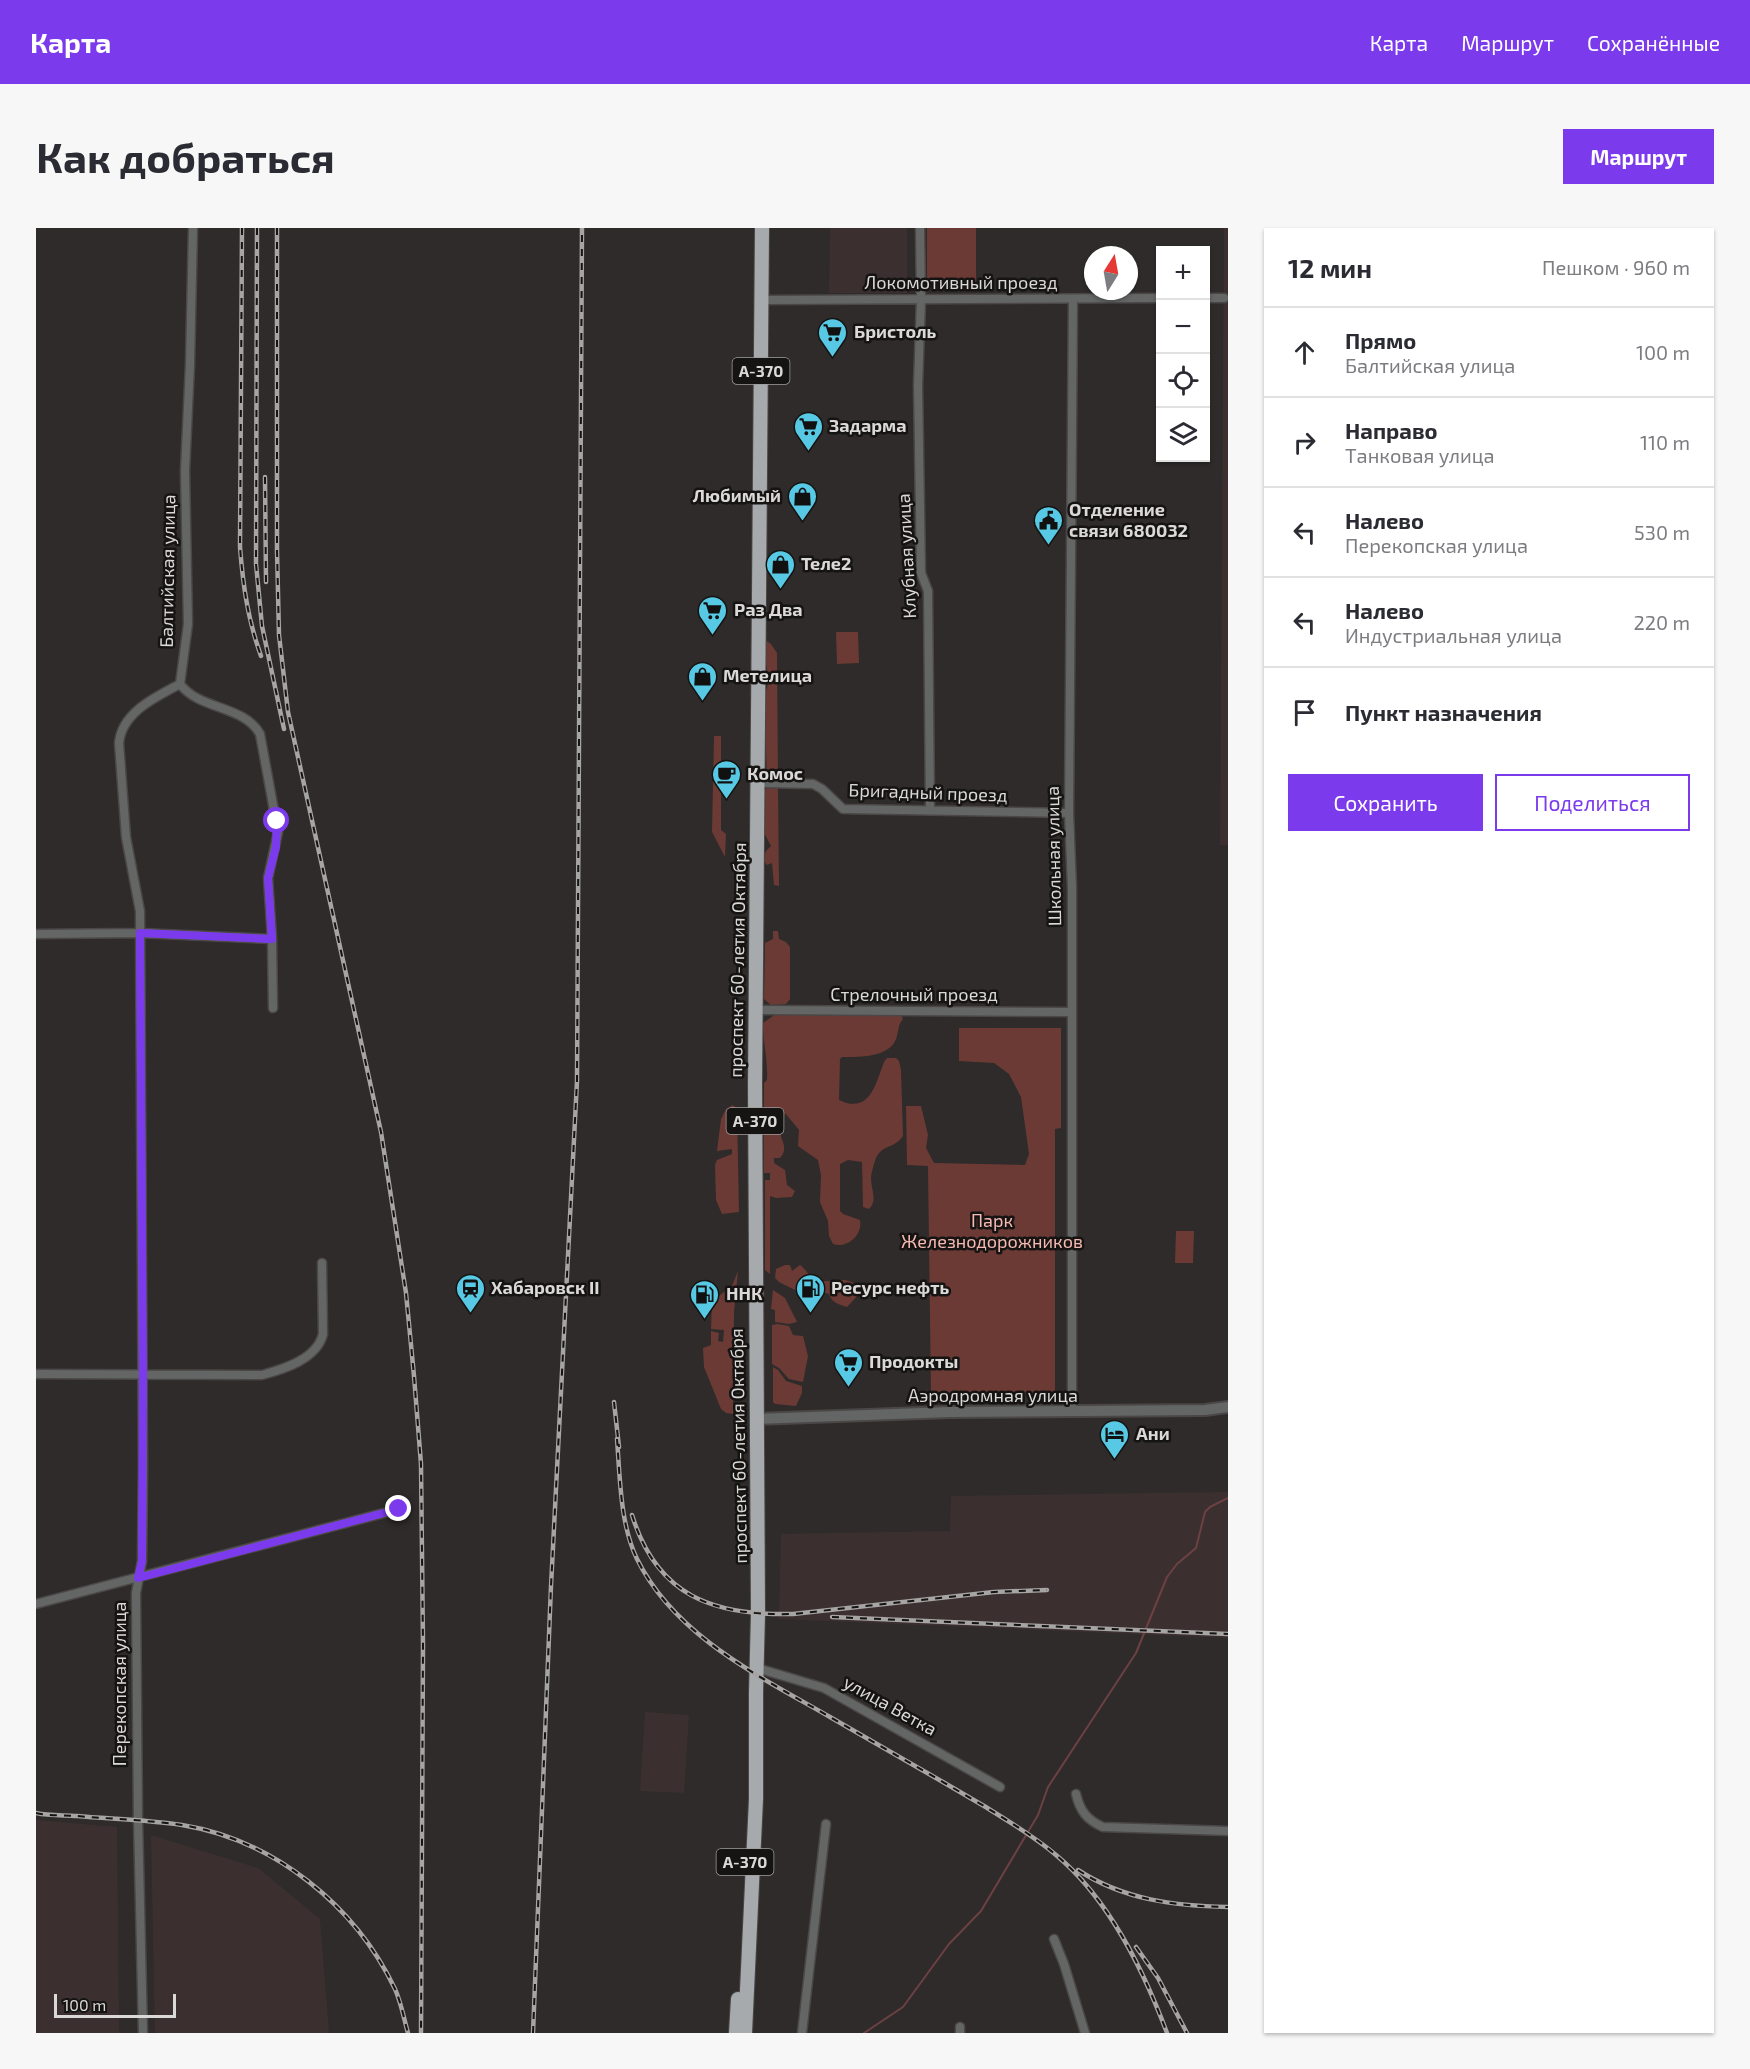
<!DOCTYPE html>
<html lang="ru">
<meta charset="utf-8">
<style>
:root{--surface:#fff;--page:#f7f7f7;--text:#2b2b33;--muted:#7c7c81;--line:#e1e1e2;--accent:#7c3aed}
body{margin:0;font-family:"Exo 2",sans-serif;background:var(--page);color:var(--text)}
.controls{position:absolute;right:18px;top:18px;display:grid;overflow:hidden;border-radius:0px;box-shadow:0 2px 4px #0004}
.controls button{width:54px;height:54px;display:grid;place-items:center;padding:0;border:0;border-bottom:2px solid var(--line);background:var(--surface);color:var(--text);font:30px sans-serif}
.compass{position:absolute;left:1048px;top:18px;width:54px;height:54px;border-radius:50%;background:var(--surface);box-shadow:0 2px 4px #0004;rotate:11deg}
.scale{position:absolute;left:18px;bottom:15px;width:122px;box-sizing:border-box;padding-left:6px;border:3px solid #dbd8d8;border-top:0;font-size:16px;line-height:21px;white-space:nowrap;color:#dbd8d8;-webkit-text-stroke:4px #151413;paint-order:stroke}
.stop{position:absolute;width:18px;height:18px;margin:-14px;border:4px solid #7c3aed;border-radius:50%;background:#fff}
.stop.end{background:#7c3aed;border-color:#fff;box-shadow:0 2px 6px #0008}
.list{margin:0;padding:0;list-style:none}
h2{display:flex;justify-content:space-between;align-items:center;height:78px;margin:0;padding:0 24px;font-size:26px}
h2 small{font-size:20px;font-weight:400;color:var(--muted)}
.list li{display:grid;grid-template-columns:39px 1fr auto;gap:18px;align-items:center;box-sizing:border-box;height:90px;padding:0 24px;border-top:2px solid var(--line)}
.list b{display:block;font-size:22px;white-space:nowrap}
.list p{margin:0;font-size:20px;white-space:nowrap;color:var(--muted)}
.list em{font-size:20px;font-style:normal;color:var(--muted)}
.actions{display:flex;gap:12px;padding:18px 24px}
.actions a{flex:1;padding:14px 0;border:2px solid var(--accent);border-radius:0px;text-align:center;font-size:21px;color:var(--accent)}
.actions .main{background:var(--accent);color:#fff}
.icon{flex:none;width:33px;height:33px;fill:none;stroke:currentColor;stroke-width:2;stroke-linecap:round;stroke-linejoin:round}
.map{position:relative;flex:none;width:1192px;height:1805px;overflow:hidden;border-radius:0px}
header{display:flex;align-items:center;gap:36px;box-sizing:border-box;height:84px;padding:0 30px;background:var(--accent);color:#fff}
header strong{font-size:28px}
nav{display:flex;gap:33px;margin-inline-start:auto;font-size:21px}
.intro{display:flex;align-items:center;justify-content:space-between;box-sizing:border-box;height:144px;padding:0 36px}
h1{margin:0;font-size:42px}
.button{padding:15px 27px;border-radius:0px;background:var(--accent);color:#fff;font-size:21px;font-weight:700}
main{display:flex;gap:36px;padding:0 36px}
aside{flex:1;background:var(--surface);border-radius:0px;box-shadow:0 2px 4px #0004}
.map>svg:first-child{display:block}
.built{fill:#3b302f}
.green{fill:#6b3a35}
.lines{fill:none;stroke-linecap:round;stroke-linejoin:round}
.stream{stroke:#6d4143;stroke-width:2}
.minor-casing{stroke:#4a4746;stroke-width:11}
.tertiary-casing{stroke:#4a4746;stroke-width:14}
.trunk-casing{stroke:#4a4746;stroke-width:16}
.minor{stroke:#646666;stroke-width:8}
.tertiary{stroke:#646666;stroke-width:10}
.trunk{stroke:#a6aaac;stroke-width:14}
.rail-casing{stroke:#a7a4a4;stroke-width:4.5}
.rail{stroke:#151413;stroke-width:2;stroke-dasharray:7;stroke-linecap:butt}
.route{stroke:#7c3aed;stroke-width:8}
.labels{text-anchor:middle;stroke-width:5;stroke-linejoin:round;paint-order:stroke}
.shield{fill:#151413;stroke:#a09d9d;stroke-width:1.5}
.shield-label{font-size:16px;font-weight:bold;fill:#dbd8d8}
.street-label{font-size:18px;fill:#dbd8d8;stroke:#151413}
.poi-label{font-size:18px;font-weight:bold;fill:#dbd8d8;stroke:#151413;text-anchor:start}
.park-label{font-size:18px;fill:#f7b9b1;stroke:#151413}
</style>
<header>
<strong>Карта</strong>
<nav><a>Карта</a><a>Маршрут</a><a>Сохранённые</a></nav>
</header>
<div class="intro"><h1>Как добраться</h1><a class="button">Маршрут</a></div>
<main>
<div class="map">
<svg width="1192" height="1805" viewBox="0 0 1192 1805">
<rect width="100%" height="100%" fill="#2e2b2a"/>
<path class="built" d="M 794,0 L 871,0 L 871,65 L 793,65 Z
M 1188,0 L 1192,0 L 1192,617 L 1184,617 Z
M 1192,1264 L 1192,1410 L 743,1391 L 745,1306 L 914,1303 L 915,1268 Z
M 609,1484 L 653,1487 L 648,1565 L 604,1563 Z
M 0,1592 L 81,1599 L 83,1805 L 0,1805 Z
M 115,1607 L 222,1640 L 284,1691 L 293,1805 L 119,1805 Z"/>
<path class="green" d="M 891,0 L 940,0 L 940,61 L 891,61 Z
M 800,404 L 822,404 L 823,435 L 801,436 Z
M 731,413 L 735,416 L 741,425 L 742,552 L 734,552 L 731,550 L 728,467 C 739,449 723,428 731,413 Z
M 678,508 L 685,508 L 685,602 L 690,606 L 689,629 L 676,604 Z
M 731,559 L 742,560 L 743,658 L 738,657 L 736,635 L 731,637 L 727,632 L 730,623 L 735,618 L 725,599 C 731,591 728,579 725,570 L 728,568 L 729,562 Z
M 737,703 L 742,703 L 743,711 L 750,714 L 754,719 L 754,771 L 750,776 L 735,777 L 728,771 L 729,715 L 737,711 Z
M 741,785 L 865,787 L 867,791 C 862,797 863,801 861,808 C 856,830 823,829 806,829 L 804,831 L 803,872 C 834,887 840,855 848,834 L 851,830 L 860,830 L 863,833 L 865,842 L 867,908 C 857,923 844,914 838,936 C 837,940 835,945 835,950 C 835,962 842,972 833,981 L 827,979 L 826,934 L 812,932 L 804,936 L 804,983 L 807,986 L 824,992 C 827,1007 811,1021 797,1016 L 793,1008 L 792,993 L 784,974 L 785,947 L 782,932 L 762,918 L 763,902 L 749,885 C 748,890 745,895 744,900 C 743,912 754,919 744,930 L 738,930 L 738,935 L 749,942 L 751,957 L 759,963 L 756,969 L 740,970 L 734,968 L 734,1046 L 729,1042 L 729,952 L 734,952 L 734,945 L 728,945 L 728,855 L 731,852 C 732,832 727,815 727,795 Z
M 923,800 L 1025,800 L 1025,900 L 1019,901 L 1019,1165 L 895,1167 L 892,938 L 871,937 L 870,878 L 885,878 L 892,907 L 890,920 L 898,935 L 989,937 L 993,926 L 985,869 L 973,846 L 958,835 L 923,833 Z
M 697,877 L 701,881 L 703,984 L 686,986 L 680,972 L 679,937 L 681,932 L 696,926 L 696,921 L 681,923 L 685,891 L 690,881 Z
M 1140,1003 L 1158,1003 L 1157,1035 L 1139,1035 Z
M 749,1037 L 754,1037 L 756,1043 L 764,1037 C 771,1042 774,1051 782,1053 C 799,1055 815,1045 825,1064 L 811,1079 C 802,1076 796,1075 793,1066 L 770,1059 L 767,1066 L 743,1054 L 739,1050 L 740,1041 Z
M 702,1043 L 698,1084 L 697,1186 L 690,1185 L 685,1181 L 668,1139 L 667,1120 L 675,1117 L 675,1103 L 683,1105 L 682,1113 L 687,1114 L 688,1102 L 675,1101 L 676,1073 L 696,1058 Z
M 737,1062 L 749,1070 L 761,1094 L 753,1096 L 739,1094 L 739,1082 L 735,1081 Z
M 741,1096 L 753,1098 L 757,1107 L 767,1108 L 772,1128 L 767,1154 L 753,1151 L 743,1140 L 736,1136 L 736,1097 Z
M 737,1139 L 742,1142 L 750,1153 L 766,1158 L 766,1165 L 760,1178 L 739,1176 L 737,1174 Z"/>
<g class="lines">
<path class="stream" d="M 828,1805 L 867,1779 L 913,1716 L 945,1683 L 1002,1587 L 1012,1559 L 1100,1425 L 1131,1349 L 1141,1336 L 1160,1320 L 1169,1284 L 1174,1279 L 1192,1270"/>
<defs>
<path id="minor" d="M 157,0 L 154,136 L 149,243 L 152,396 L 144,456 C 163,482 208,477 224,506 L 242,604 L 232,650 L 236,711 L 237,780
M 884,0 L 885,72 L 882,157 L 885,345 L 892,363 L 894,582
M 1170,70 L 1188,70
M 725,72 L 1124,70
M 722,555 L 777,556 L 786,561 L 807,581 L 1033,585
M 0,706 L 104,705 L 236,711
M 720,782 L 1035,784
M 0,1146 L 226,1147 C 248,1141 281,1131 287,1106 L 286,1035
M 1036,1184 L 1036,660 L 1033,585 L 1037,71
M 0,1376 L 363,1281
M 721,1440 L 788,1460 L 964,1559
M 1040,1566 C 1044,1583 1051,1592 1067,1599 L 1192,1603
M 1018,1711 L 1028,1736 L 1049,1805
M 107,1805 L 102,1592 L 100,1365 L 106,1333 L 107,1240 L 104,683 L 90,609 L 83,515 C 86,484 120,469 144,456
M 766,1805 L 790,1596
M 924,1805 L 924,1799"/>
<path id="tertiary" d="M 721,1191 L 914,1184 L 1169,1182 L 1192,1179"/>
<path id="trunk" d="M 700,1805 L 702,1771
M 709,1805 L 720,1571 L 720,1464 L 722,1385 L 719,857 L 726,0"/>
</defs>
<use href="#minor" class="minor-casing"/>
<use href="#tertiary" class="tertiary-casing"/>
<use href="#trunk" class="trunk-casing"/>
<use href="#minor" class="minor"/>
<use href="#tertiary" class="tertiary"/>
<use href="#trunk" class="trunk"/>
<defs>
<path id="rail" d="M 206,0 L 204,319 C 207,358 212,392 225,428
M 221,0 L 220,336 L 226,398 L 248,501
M 241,0 L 241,322 L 243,407 L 252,484 L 345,904 L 370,1065 L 378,1148 L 385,1236 L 387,1417 L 385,1805
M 229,249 L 230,354
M 578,1174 L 583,1219
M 581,1211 C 584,1249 584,1296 601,1331 C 639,1408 723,1448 794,1489 C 846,1519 897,1548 948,1578 C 972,1593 998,1608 1020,1627 C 1073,1671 1107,1741 1131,1805
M 596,1287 C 621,1368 677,1388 757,1386 L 958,1364 L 1011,1362
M 796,1389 L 1192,1406
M 0,1585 C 13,1588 28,1587 41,1588 C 76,1591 112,1592 146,1597 C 238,1612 319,1677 359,1761 C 365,1774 368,1791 372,1805
M 1042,1642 C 1088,1672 1139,1678 1192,1679
M 1100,1719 L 1122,1750 L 1151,1805
M 497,1805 L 515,1358 L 541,853 L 546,0"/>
</defs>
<use href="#rail" class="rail-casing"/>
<use href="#rail" class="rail"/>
</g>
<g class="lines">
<path class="route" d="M 241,593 L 240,619 L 232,650 L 236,711 L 104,705 L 107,1147 L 106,1333 L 102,1350 L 363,1281"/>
</g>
<defs>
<symbol id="supermarket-pin" viewBox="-11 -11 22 30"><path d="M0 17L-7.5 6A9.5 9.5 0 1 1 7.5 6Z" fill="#58c9e4" stroke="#151413"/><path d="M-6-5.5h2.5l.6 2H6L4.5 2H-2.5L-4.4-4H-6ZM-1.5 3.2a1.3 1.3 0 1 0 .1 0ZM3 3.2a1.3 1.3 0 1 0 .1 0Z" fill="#111"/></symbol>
<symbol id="shop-pin" viewBox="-11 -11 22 30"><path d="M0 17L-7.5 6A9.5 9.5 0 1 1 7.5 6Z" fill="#58c9e4" stroke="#151413"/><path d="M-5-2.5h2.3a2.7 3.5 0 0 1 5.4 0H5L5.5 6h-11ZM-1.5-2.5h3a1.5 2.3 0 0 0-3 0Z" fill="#111"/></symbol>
<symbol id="civic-pin" viewBox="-11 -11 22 30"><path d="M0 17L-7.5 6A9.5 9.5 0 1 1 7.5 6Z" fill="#58c9e4" stroke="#151413"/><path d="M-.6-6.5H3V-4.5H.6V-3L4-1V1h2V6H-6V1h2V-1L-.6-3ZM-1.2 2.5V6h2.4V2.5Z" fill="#111"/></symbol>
<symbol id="cafe-pin" viewBox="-11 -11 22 30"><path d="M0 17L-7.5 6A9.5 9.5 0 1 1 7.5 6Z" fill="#58c9e4" stroke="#151413"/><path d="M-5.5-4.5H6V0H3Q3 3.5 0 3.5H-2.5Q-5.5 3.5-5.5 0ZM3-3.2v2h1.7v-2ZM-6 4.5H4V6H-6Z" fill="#111"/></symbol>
<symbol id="station-pin" viewBox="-11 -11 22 30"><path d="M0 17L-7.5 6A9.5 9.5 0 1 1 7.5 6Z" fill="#58c9e4" stroke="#151413"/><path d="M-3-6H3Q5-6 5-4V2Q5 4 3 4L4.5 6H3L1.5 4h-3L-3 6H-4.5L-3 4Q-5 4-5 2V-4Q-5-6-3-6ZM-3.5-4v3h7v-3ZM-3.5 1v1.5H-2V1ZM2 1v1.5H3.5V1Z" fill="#111"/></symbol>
<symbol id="fuel-pin" viewBox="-11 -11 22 30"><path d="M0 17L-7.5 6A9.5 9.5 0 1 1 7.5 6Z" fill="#58c9e4" stroke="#151413"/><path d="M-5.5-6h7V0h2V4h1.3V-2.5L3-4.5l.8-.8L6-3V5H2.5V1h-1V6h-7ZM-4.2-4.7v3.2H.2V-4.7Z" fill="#111"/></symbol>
<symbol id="hotel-pin" viewBox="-11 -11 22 30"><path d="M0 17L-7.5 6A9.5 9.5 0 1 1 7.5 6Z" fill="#58c9e4" stroke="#151413"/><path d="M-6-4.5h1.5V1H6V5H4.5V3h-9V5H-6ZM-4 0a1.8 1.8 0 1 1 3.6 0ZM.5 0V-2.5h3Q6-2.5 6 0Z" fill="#111"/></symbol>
</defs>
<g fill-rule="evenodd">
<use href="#supermarket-pin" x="780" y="88" width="33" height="45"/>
<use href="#supermarket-pin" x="756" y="182" width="33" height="45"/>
<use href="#shop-pin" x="750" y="252" width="33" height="45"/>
<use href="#civic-pin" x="996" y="276" width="33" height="45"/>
<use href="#shop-pin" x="728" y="320" width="33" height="45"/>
<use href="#supermarket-pin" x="660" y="366" width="33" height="45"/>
<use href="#shop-pin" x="650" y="432" width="33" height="45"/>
<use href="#cafe-pin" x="674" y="530" width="33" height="45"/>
<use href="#station-pin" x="418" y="1044" width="33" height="45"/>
<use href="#fuel-pin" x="758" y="1044" width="33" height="45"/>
<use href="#fuel-pin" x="652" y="1050" width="33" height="45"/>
<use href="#supermarket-pin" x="796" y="1118" width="33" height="45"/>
<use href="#hotel-pin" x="1062" y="1190" width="33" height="45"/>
</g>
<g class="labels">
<g class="shield">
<rect x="696.5" y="130" width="57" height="26" rx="4.5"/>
<rect x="690.5" y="880" width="57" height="26" rx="4.5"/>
<rect x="680.5" y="1621" width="57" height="26" rx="4.5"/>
</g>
<g class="shield-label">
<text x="725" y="149">А-370</text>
<text x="719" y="899">А-370</text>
<text x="709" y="1640">А-370</text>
</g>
<g class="street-label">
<text x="925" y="61">Локомотивный проезд</text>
<text transform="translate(871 328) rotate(-93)" y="6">Клубная улица</text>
<text transform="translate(132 343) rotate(-89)" y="6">Балтийская улица</text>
<text transform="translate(892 565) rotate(2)" y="6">Бригадный проезд</text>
<text transform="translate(1018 628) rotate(-91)" y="6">Школьная улица</text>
<text transform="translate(702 732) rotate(-89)" y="6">проспект 60-летия Октября</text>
<text x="878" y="773">Стрелочный проезд</text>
<text x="957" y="1174">Аэродромная улица</text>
<text transform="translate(703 1218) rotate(-91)" y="6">проспект 60-летия Октября</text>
<text transform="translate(84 1456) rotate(-90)" y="6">Перекопская улица</text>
<text transform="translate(854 1478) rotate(29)" y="6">улица Ветка</text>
</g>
<g class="poi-label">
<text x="818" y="110">Бристоль</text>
<text x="793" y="204">Задарма</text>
<text x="745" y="274" text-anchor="end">Любимый</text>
<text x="1033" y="288">Отделение<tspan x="1033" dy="21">связи 680032</tspan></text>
<text x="765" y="342">Теле2</text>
<text x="698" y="388">Раз Два</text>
<text x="687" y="454">Метелица</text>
<text x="711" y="552">Комос</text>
<text x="455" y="1066">Хабаровск II</text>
<text x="795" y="1066">Ресурс нефть</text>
<text x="690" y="1072">ННК</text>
<text x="833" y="1140">Продокты</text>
<text x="1100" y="1212">Ани</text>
</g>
<g class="park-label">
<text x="956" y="999">Парк<tspan x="956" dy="21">Железнодорожников</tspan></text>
</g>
</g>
</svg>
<div class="controls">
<button>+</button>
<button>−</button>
<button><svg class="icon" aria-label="locate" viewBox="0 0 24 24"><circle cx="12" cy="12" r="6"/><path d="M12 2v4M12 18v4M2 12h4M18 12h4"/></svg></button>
<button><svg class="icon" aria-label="layers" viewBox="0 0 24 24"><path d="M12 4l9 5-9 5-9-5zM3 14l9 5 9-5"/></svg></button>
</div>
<svg class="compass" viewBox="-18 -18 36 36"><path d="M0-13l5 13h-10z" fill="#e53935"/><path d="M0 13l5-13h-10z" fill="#7c7c81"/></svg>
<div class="scale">100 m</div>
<div class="stop" style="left:241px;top:593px"></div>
<div class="stop end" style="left:363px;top:1281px"></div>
</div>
<aside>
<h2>12 мин<small>Пешком · 960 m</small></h2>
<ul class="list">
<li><svg class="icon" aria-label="ahead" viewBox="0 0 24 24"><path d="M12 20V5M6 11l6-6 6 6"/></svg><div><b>Прямо</b><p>Балтийская улица</p></div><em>100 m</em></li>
<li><svg class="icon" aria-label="right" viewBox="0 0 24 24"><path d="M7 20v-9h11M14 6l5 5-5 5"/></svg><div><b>Направо</b><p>Танковая улица</p></div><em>110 m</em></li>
<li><svg class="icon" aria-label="left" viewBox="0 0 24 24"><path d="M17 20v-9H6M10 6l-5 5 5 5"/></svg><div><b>Налево</b><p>Перекопская улица</p></div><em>530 m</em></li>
<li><svg class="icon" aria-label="left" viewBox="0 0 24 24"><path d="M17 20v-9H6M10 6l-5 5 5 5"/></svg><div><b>Налево</b><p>Индустриальная улица</p></div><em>220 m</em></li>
<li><svg class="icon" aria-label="arrive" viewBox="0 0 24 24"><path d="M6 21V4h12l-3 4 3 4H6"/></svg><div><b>Пункт назначения</b></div></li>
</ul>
<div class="actions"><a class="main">Сохранить</a><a>Поделиться</a></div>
</aside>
</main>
